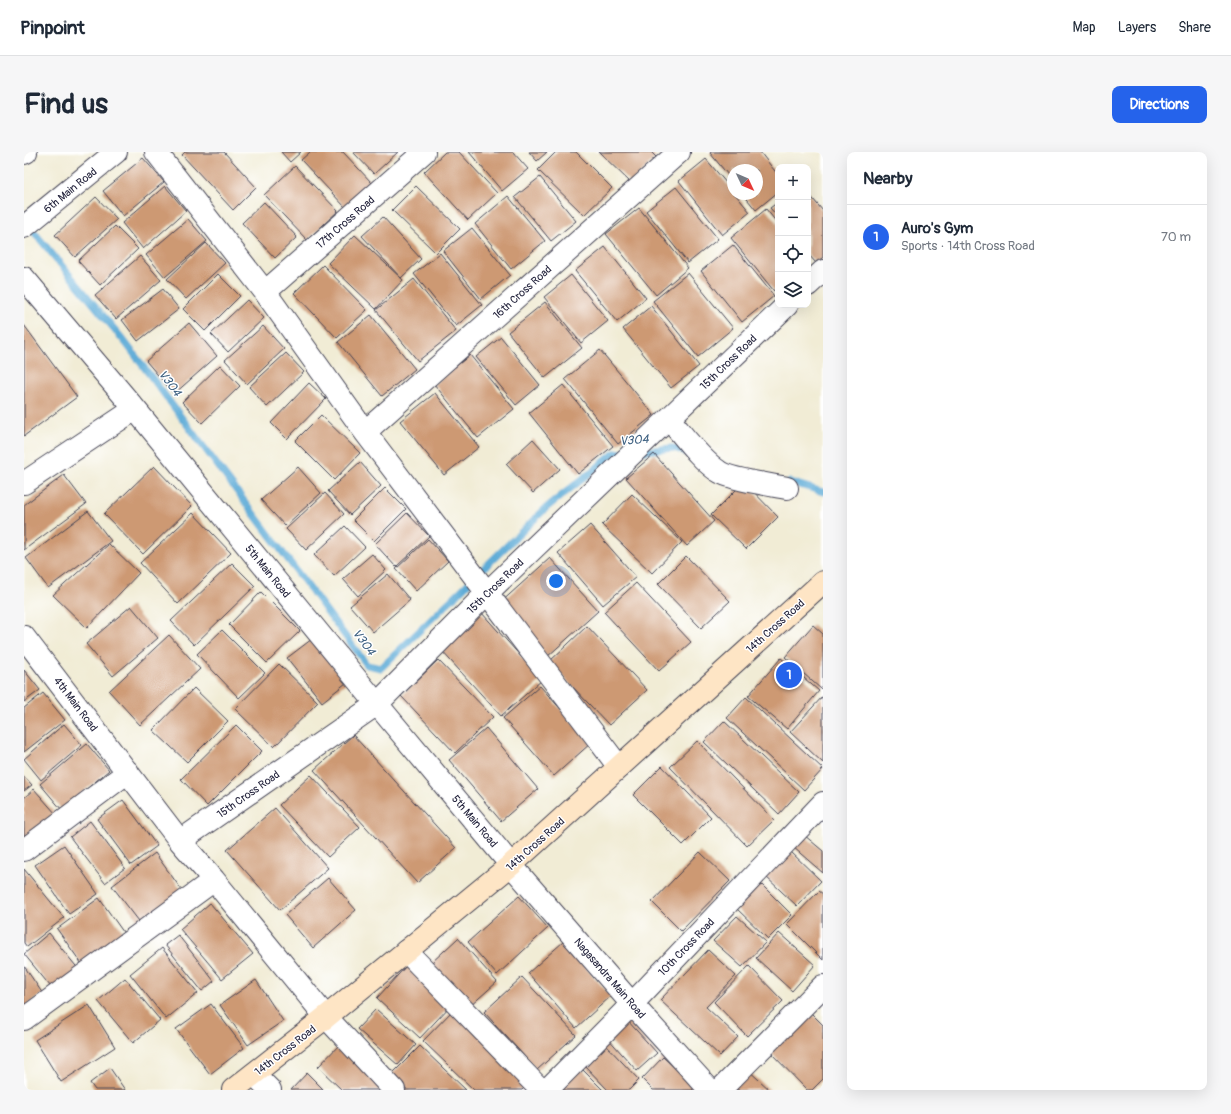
<!DOCTYPE html>
<meta charset="utf-8">
<style>
:root{--surface:#fff;--page:#f6f6f7;--text:#1f2937;--muted:#747a83;--line:#e0e1e3;--accent:#2563eb}
body{margin:0;font-family:Pangolin,sans-serif;background:var(--page);color:var(--text)}
.controls{position:absolute;right:12px;top:12px;display:grid;overflow:hidden;border-radius:8px;box-shadow:0 4px 16px #0002}
.controls button{width:36px;height:36px;display:grid;place-items:center;padding:0;border:0;border-bottom:1px solid var(--line);background:var(--surface);color:var(--text);font:20px sans-serif}
.compass{position:absolute;left:703px;top:12px;width:36px;height:36px;border-radius:50%;background:var(--surface);box-shadow:0 4px 16px #0002;rotate:134deg}
.you{position:absolute;left:532px;top:429px;width:14px;height:14px;margin:-10px;border:3px solid #fff;border-radius:50%;background:#1a73e8;box-shadow:0 0 0 6px #1a73e833}
.badge{display:grid;place-items:center;width:26px;height:26px;border-radius:50%;background:var(--accent);color:#fff;font-size:13px;font-weight:700}
.pin{position:absolute;translate:-50% -50%;border:2px solid #fff;box-shadow:0 1px 4px #0006}
.list{margin:0;padding:0;list-style:none}
h2{display:flex;justify-content:space-between;align-items:center;height:52px;margin:0;padding:0 16px;font-size:17px}
h2 small{font-size:13px;font-weight:400;color:var(--muted)}
.list li{display:grid;grid-template-columns:26px 1fr auto;gap:12px;align-items:center;box-sizing:border-box;height:64px;padding:0 16px;border-top:1px solid var(--line)}
.list b{display:block;font-size:15px;white-space:nowrap}
.list p{margin:0;font-size:13px;white-space:nowrap;color:var(--muted)}
.list em{font-size:13px;font-style:normal;color:var(--muted)}
.icon{flex:none;width:22px;height:22px;fill:none;stroke:currentColor;stroke-width:2;stroke-linecap:round;stroke-linejoin:round}
.map{position:relative;flex:none;width:799px;height:938px;overflow:hidden;border-radius:8px}
header{display:flex;align-items:center;gap:24px;box-sizing:border-box;height:56px;padding:0 20px;background:var(--surface);border-bottom:1px solid var(--line)}
header strong{font-size:19px}
nav{display:flex;gap:22px;margin-inline-start:auto;font-size:14px}
.intro{display:flex;align-items:center;justify-content:space-between;box-sizing:border-box;height:96px;padding:0 24px}
h1{margin:0;font-size:28px}
.button{padding:10px 18px;border-radius:8px;background:var(--accent);color:#fff;font-size:14px;font-weight:700}
main{display:flex;gap:24px;padding:0 24px}
aside{flex:1;background:var(--surface);border-radius:8px;box-shadow:0 4px 16px #0002}
.map>svg:first-child{display:block}
.lines{fill:none;stroke-linecap:round;stroke-linejoin:round}
.stream{stroke:#5eacd7;stroke-width:7}
.building{fill:#cd9973}
.minor-casing{stroke:#414052;stroke-width:24}
.secondary-casing{stroke:#414052;stroke-width:24}
.minor{stroke:#fff;stroke-width:22}
.secondary{stroke:#fee5c5;stroke-width:22}
.labels{text-anchor:middle;stroke-width:3;stroke-linejoin:round;paint-order:stroke}
.street-label{font-size:11px;fill:#22223b;stroke:#fff}
.water-label{font-size:12px;font-style:italic;fill:#3d6081;stroke:#fff}
</style>
<header>
<strong>Pinpoint</strong>
<nav><a>Map</a><a>Layers</a><a>Share</a></nav>
</header>
<div class="intro"><h1>Find us</h1><a class="button">Directions</a></div>
<main>
<div class="map">
<svg width="799" height="938" viewBox="0 0 799 938">
<rect width="100%" height="100%" fill="#fff"/>
<filter id="ink" filterUnits="userSpaceOnUse"><feTurbulence type="fractalNoise" baseFrequency=".025" numOctaves="2"/><feDisplacementMap in="SourceGraphic" scale="8" xChannelSelector="R" yChannelSelector="G"/><feConvolveMatrix kernelMatrix="1 2 1 2 8 2 1 2 1" color-interpolation-filters="sRGB"/></filter>
<filter id="wash" filterUnits="userSpaceOnUse"><feTurbulence type="fractalNoise" baseFrequency=".012" numOctaves="4" result="noise"/><feDisplacementMap in="SourceGraphic" scale="16" xChannelSelector="R" yChannelSelector="G"/><feGaussianBlur stdDeviation="0.9" result="paint"/><feColorMatrix in="noise" values="0 0 0 0 0 0 0 0 0 0 0 0 0 0 0 0 0 1.4 0 .05"/><feComposite in="paint" operator="in"/></filter>
<g filter="url(#wash)">
<rect width="100%" height="100%" fill="#f1ecd5"/>
<g class="lines">
<path class="stream" d="M 5,74 L 101,190 L 343,513 L 357,516 L 522,356 L 591,301 L 602,300
M 619,299 L 649,296 L 665,301
M 766,330 L 799,340"/>
</g>
<g id="blocks">
<path class="building" d="M 161,0 L 200,0 L 232,35 L 209,58 L 158,3 Z
M 257,0 L 277,0 L 266,10 Z
M 286,0 L 319,0 L 348,31 L 322,56 L 277,8 Z
M 329,0 L 374,0 L 350,22 Z
M 421,0 L 435,0 L 473,41 L 444,68 L 400,20 Z
M 445,0 L 489,0 L 504,17 L 478,39 Z
M 505,0 L 523,0 L 513,9 Z
M 532,0 L 552,0 L 588,36 L 560,63 L 514,18 Z
M 575,0 L 627,0 L 632,5 L 607,31 Z
M 687,0 L 736,0 L 754,23 L 754,40 L 732,58 L 719,42 L 733,42 L 733,18 L 709,18 L 709,29 L 686,1 Z
M 119,6 L 140,30 L 99,64 L 79,39 Z
M 682,7 L 709,39 L 709,42 L 711,42 L 726,60 L 698,83 L 655,29 Z
M 271,14 L 314,59 L 283,88 L 240,43 Z
M 516,25 L 552,69 L 527,89 L 491,45 Z
M 141,34 L 162,59 L 119,97 L 98,71 Z
M 392,34 L 436,77 L 412,101 L 368,58 Z
M 652,35 L 694,87 L 664,111 L 622,59 Z
M 784,41 L 799,59 L 799,105 L 792,111 L 784,102 Z
M 484,44 L 521,89 L 487,117 L 451,72 Z
M 72,45 L 93,67 L 51,105 L 31,83 Z
M 240,50 L 273,85 L 251,106 L 218,71 Z
M 754,50 L 754,65 L 746,56 Z
M 615,56 L 664,116 L 632,143 L 582,82 Z
M 742,57 L 754,72 L 754,136 L 750,139 L 707,86 Z
M 359,65 L 397,107 L 377,126 L 338,84 Z
M 164,67 L 183,89 L 141,125 L 122,103 Z
M 91,74 L 114,97 L 76,133 L 54,109 Z
M 448,76 L 486,123 L 457,147 L 419,99 Z
M 331,83 L 379,128 L 352,157 L 304,111 Z
M 182,91 L 201,111 L 162,147 L 143,127 Z
M 709,93 L 750,144 L 718,170 L 677,119 Z
M 581,95 L 622,146 L 593,170 L 551,119 Z
M 416,101 L 458,153 L 432,174 L 390,122 Z
M 116,104 L 137,128 L 92,167 L 71,143 Z
M 299,113 L 343,158 L 313,186 L 270,141 Z
M 664,121 L 709,176 L 674,205 L 629,149 Z
M 194,122 L 216,144 L 181,179 L 159,157 Z
M 547,123 L 584,169 L 557,191 L 520,145 Z
M 390,127 L 432,179 L 394,209 L 352,158 Z
M 139,137 L 155,157 L 114,189 L 98,168 Z
M 223,148 L 240,166 L 204,200 L 187,182 Z
M 521,150 L 558,196 L 521,226 L 484,180 Z
M 627,154 L 675,214 L 647,236 L 599,177 Z
M 347,163 L 391,217 L 358,244 L 314,190 Z
M 165,171 L 193,204 L 150,242 L 122,209 Z
M 0,173 L 53,245 L 0,284 Z
M 239,174 L 260,197 L 223,232 L 201,208 Z
M 477,185 L 516,233 L 492,253 L 452,205 Z
M 576,198 L 630,263 L 594,292 L 541,227 Z
M 262,201 L 280,220 L 243,255 L 225,235 Z
M 446,203 L 490,257 L 454,286 L 410,232 Z
M 196,213 L 216,234 L 178,271 L 158,250 Z
M 285,231 L 302,247 L 263,287 L 247,271 Z
M 539,233 L 589,294 L 554,322 L 505,261 Z
M 411,241 L 455,295 L 420,323 L 376,269 Z
M 297,263 L 336,301 L 310,328 L 271,289 Z
M 509,287 L 536,317 L 509,341 L 482,312 Z
M 630,302 L 690,369 L 663,394 L 602,326 Z
M 336,310 L 357,334 L 326,363 L 304,339 Z
M 130,314 L 168,354 L 119,402 L 80,362 Z
M 274,315 L 297,341 L 261,374 L 237,348 Z
M 40,323 L 62,352 L 0,398 L 0,353 Z
M 720,330 L 754,365 L 722,397 L 687,363 Z
M 361,336 L 382,357 L 350,389 L 329,368 Z
M 301,341 L 320,362 L 282,398 L 262,377 Z
M 608,342 L 658,390 L 628,421 L 578,373 Z
M 64,359 L 87,389 L 24,436 L 2,406 Z
M 169,361 L 207,401 L 154,452 L 116,411 Z
M 383,361 L 405,384 L 372,415 L 351,392 Z
M 566,373 L 612,425 L 579,453 L 534,401 Z
M 321,374 L 341,395 L 310,424 L 290,403 Z
M 404,387 L 424,409 L 392,439 L 372,417 Z
M 85,392 L 115,421 L 63,476 L 29,443 Z
M 348,402 L 362,418 L 334,444 L 319,427 Z
M 662,404 L 706,449 L 677,476 L 634,432 Z
M 526,406 L 574,459 L 523,505 L 475,452 Z
M 208,411 L 231,434 L 170,493 L 147,469 Z
M 364,422 L 386,448 L 349,480 L 326,454 Z
M 612,431 L 667,490 L 635,519 L 580,460 Z
M 237,440 L 276,479 L 243,511 L 205,473 Z
M 107,454 L 134,486 L 89,524 L 62,492 Z
M 457,460 L 518,528 L 477,564 L 416,497 Z
M 789,473 L 799,482 L 799,534 L 797,537 L 761,505 Z
M 563,474 L 623,538 L 585,573 L 525,510 Z
M 198,478 L 241,521 L 215,546 L 173,502 Z
M 145,483 L 176,517 L 116,573 L 85,539 Z
M 288,487 L 322,531 L 298,550 L 263,506 Z
M 757,506 L 795,539 L 763,577 L 724,544 Z
M 414,508 L 469,565 L 431,601 L 377,544 Z
M 255,512 L 294,550 L 250,595 L 211,557 Z
M 0,518 L 16,538 L 0,550 Z
M 516,534 L 567,591 L 530,624 L 479,566 Z
M 170,536 L 204,569 L 163,610 L 129,578 Z
M 19,541 L 41,568 L 0,600 L 0,556 Z
M 799,544 L 799,611 L 766,580 Z
M 722,545 L 799,617 L 780,638 L 703,566 Z
M 700,569 L 775,640 L 755,662 L 680,590 Z
M 40,572 L 58,593 L 17,628 L 0,607 Z
M 212,573 L 238,599 L 183,654 L 157,627 Z
M 462,576 L 514,637 L 477,669 L 425,608 Z
M 329,583 L 432,696 L 393,731 L 290,618 Z
M 673,589 L 750,668 L 723,694 L 646,615 Z
M 63,592 L 85,618 L 38,658 L 16,632 Z
M 638,614 L 687,665 L 659,693 L 609,643 Z
M 287,623 L 336,675 L 304,705 L 255,653 Z
M 0,624 L 8,633 L 0,639 Z
M 10,637 L 32,662 L 0,691 L 0,646 Z
M 99,648 L 133,694 L 107,713 L 73,667 Z
M 251,656 L 304,716 L 256,758 L 203,698 Z
M 66,669 L 101,716 L 81,731 L 46,685 Z
M 780,683 L 799,699 L 799,721 L 769,695 Z
M 40,693 L 74,742 L 45,762 L 11,713 Z
M 765,698 L 797,729 L 773,754 L 740,723 Z
M 676,700 L 706,729 L 657,779 L 628,750 Z
M 131,701 L 160,741 L 118,773 L 88,734 Z
M 0,717 L 40,766 L 3,795 L 0,791 Z
M 304,726 L 332,758 L 289,796 L 261,763 Z
M 735,730 L 768,763 L 744,787 L 711,755 Z
M 795,739 L 799,742 L 799,808 L 763,772 Z
M 495,744 L 524,776 L 473,823 L 444,790 Z
M 75,746 L 102,784 L 60,815 L 33,777 Z
M 186,751 L 229,802 L 198,827 L 156,777 Z
M 713,764 L 742,790 L 718,815 L 689,789 Z
M 25,781 L 56,819 L 31,840 L 0,802 Z
M 755,781 L 791,813 L 768,839 L 732,806 Z
M 154,783 L 190,829 L 178,839 L 141,793 Z
M 434,786 L 473,830 L 445,855 L 406,812 Z
M 539,790 L 587,844 L 552,876 L 504,821 Z
M 138,796 L 174,841 L 142,867 L 106,822 Z
M 684,798 L 712,824 L 682,855 L 714,885 L 696,904 L 636,848 Z
M 384,812 L 428,852 L 396,886 L 353,846 Z
M 0,814 L 19,842 L 0,855 Z
M 725,814 L 759,849 L 723,884 L 690,850 Z
M 498,825 L 552,883 L 513,918 L 460,860 Z
M 101,826 L 136,868 L 109,891 L 74,849 Z
M 232,828 L 259,869 L 224,893 L 196,853 Z
M 187,852 L 220,896 L 186,922 L 152,877 Z
M 65,853 L 91,895 L 37,930 L 11,888 Z
M 431,856 L 507,929 L 498,938 L 450,938 L 399,889 Z
M 352,857 L 392,893 L 374,913 L 333,877 Z
M 786,860 L 799,873 L 799,927 L 788,938 L 783,938 L 745,899 Z
M 603,868 L 633,901 L 613,919 L 583,885 Z
M 317,891 L 364,938 L 318,938 L 294,915 Z
M 581,892 L 615,928 L 605,938 L 584,938 L 560,913 Z
M 396,894 L 442,938 L 372,938 L 362,928 Z
M 639,905 L 671,935 L 668,938 L 629,938 L 618,927 Z
M 556,915 L 579,938 L 536,938 Z
M 86,916 L 101,938 L 71,938 L 66,931 Z
M 723,917 L 746,938 L 705,938 Z
M 283,921 L 300,938 L 267,938 Z"/>
</g>
</g>
<g filter="url(#ink)">
<use href="#blocks" fill-opacity="0" stroke="#414052" stroke-width="1"/>
<g class="lines">
<defs>
<path id="minor" d="M 132,0 L 241,140 L 341,280 L 595,615
M 0,1 L 2,0
M 0,75 L 92,0
M 0,126 L 111,257 L 353,552 L 487,713 L 608,852 L 686,938
M 784,133 L 799,119
M 241,140 L 400,0
M 645,267 C 659,283 676,307 694,319 C 704,327 748,333 763,336
M 341,280 L 655,0
M 0,331 L 111,257
M 0,485 L 156,689 L 190,728 L 302,865 L 370,938
M 156,689 L 353,552 L 463,441 L 763,153
M 0,698 L 104,620
M 382,799 L 517,938
M 0,867 L 190,728
M 230,922 L 246,938
M 523,938 L 608,852 L 799,651
M 696,938 L 799,834"/>
<path id="secondary" d="M 209,938 L 302,865 L 487,713 L 799,430"/>
</defs>
<use href="#minor" class="minor-casing"/>
<use href="#secondary" class="secondary-casing"/>
<use href="#minor" class="minor"/>
<use href="#secondary" class="secondary"/>
</g>
</g>
<g class="labels">
<g class="street-label">
<text transform="translate(46 38) rotate(-39)" y="4">6th Main Road</text>
<text transform="translate(321 70) rotate(-41)" y="4">17th Cross Road</text>
<text transform="translate(498 140) rotate(-42)" y="4">16th Cross Road</text>
<text transform="translate(704 210) rotate(-44)" y="4">15th Cross Road</text>
<text transform="translate(244 419) rotate(51)" y="4">5th Main Road</text>
<text transform="translate(471 434) rotate(-44)" y="4">15th Cross Road</text>
<text transform="translate(751 474) rotate(-42)" y="4">14th Cross Road</text>
<text transform="translate(52 552) rotate(53)" y="4">4th Main Road</text>
<text transform="translate(224 642) rotate(-35)" y="4">15th Cross Road</text>
<text transform="translate(451 669) rotate(50)" y="4">5th Main Road</text>
<text transform="translate(511 692) rotate(-42)" y="4">14th Cross Road</text>
<text transform="translate(662 795) rotate(-46)" y="4">10th Cross Road</text>
<text transform="translate(586 826) rotate(49)" y="4">Nagasandra Main Road</text>
<text transform="translate(261 898) rotate(-38)" y="4">14th Cross Road</text>
</g>
<g class="water-label">
<text transform="translate(146 231) rotate(53)" y="4">V304</text>
<text transform="translate(610 288) rotate(-5)" y="4">V304</text>
<text transform="translate(340 490) rotate(53)" y="4">V304</text>
</g>
</g>
</svg>
<div class="controls">
<button>+</button>
<button>−</button>
<button><svg class="icon" aria-label="locate" viewBox="0 0 24 24"><circle cx="12" cy="12" r="6"/><path d="M12 2v4M12 18v4M2 12h4M18 12h4"/></svg></button>
<button><svg class="icon" aria-label="layers" viewBox="0 0 24 24"><path d="M12 4l9 5-9 5-9-5zM3 14l9 5 9-5"/></svg></button>
</div>
<svg class="compass" viewBox="-18 -18 36 36"><path d="M0-13l5 13h-10z" fill="#e53935"/><path d="M0 13l5-13h-10z" fill="#747a83"/></svg>
<div class="you"></div>
<div class="pin badge" style="left:765px;top:523px">1</div>
</div>
<aside>
<h2>Nearby<small></small></h2>
<ul class="list">
<li><span class="badge">1</span><div><b>Auro's Gym</b><p>Sports · 14th Cross Road</p></div><em>70 m</em></li>
</ul>
</aside>
</main>
